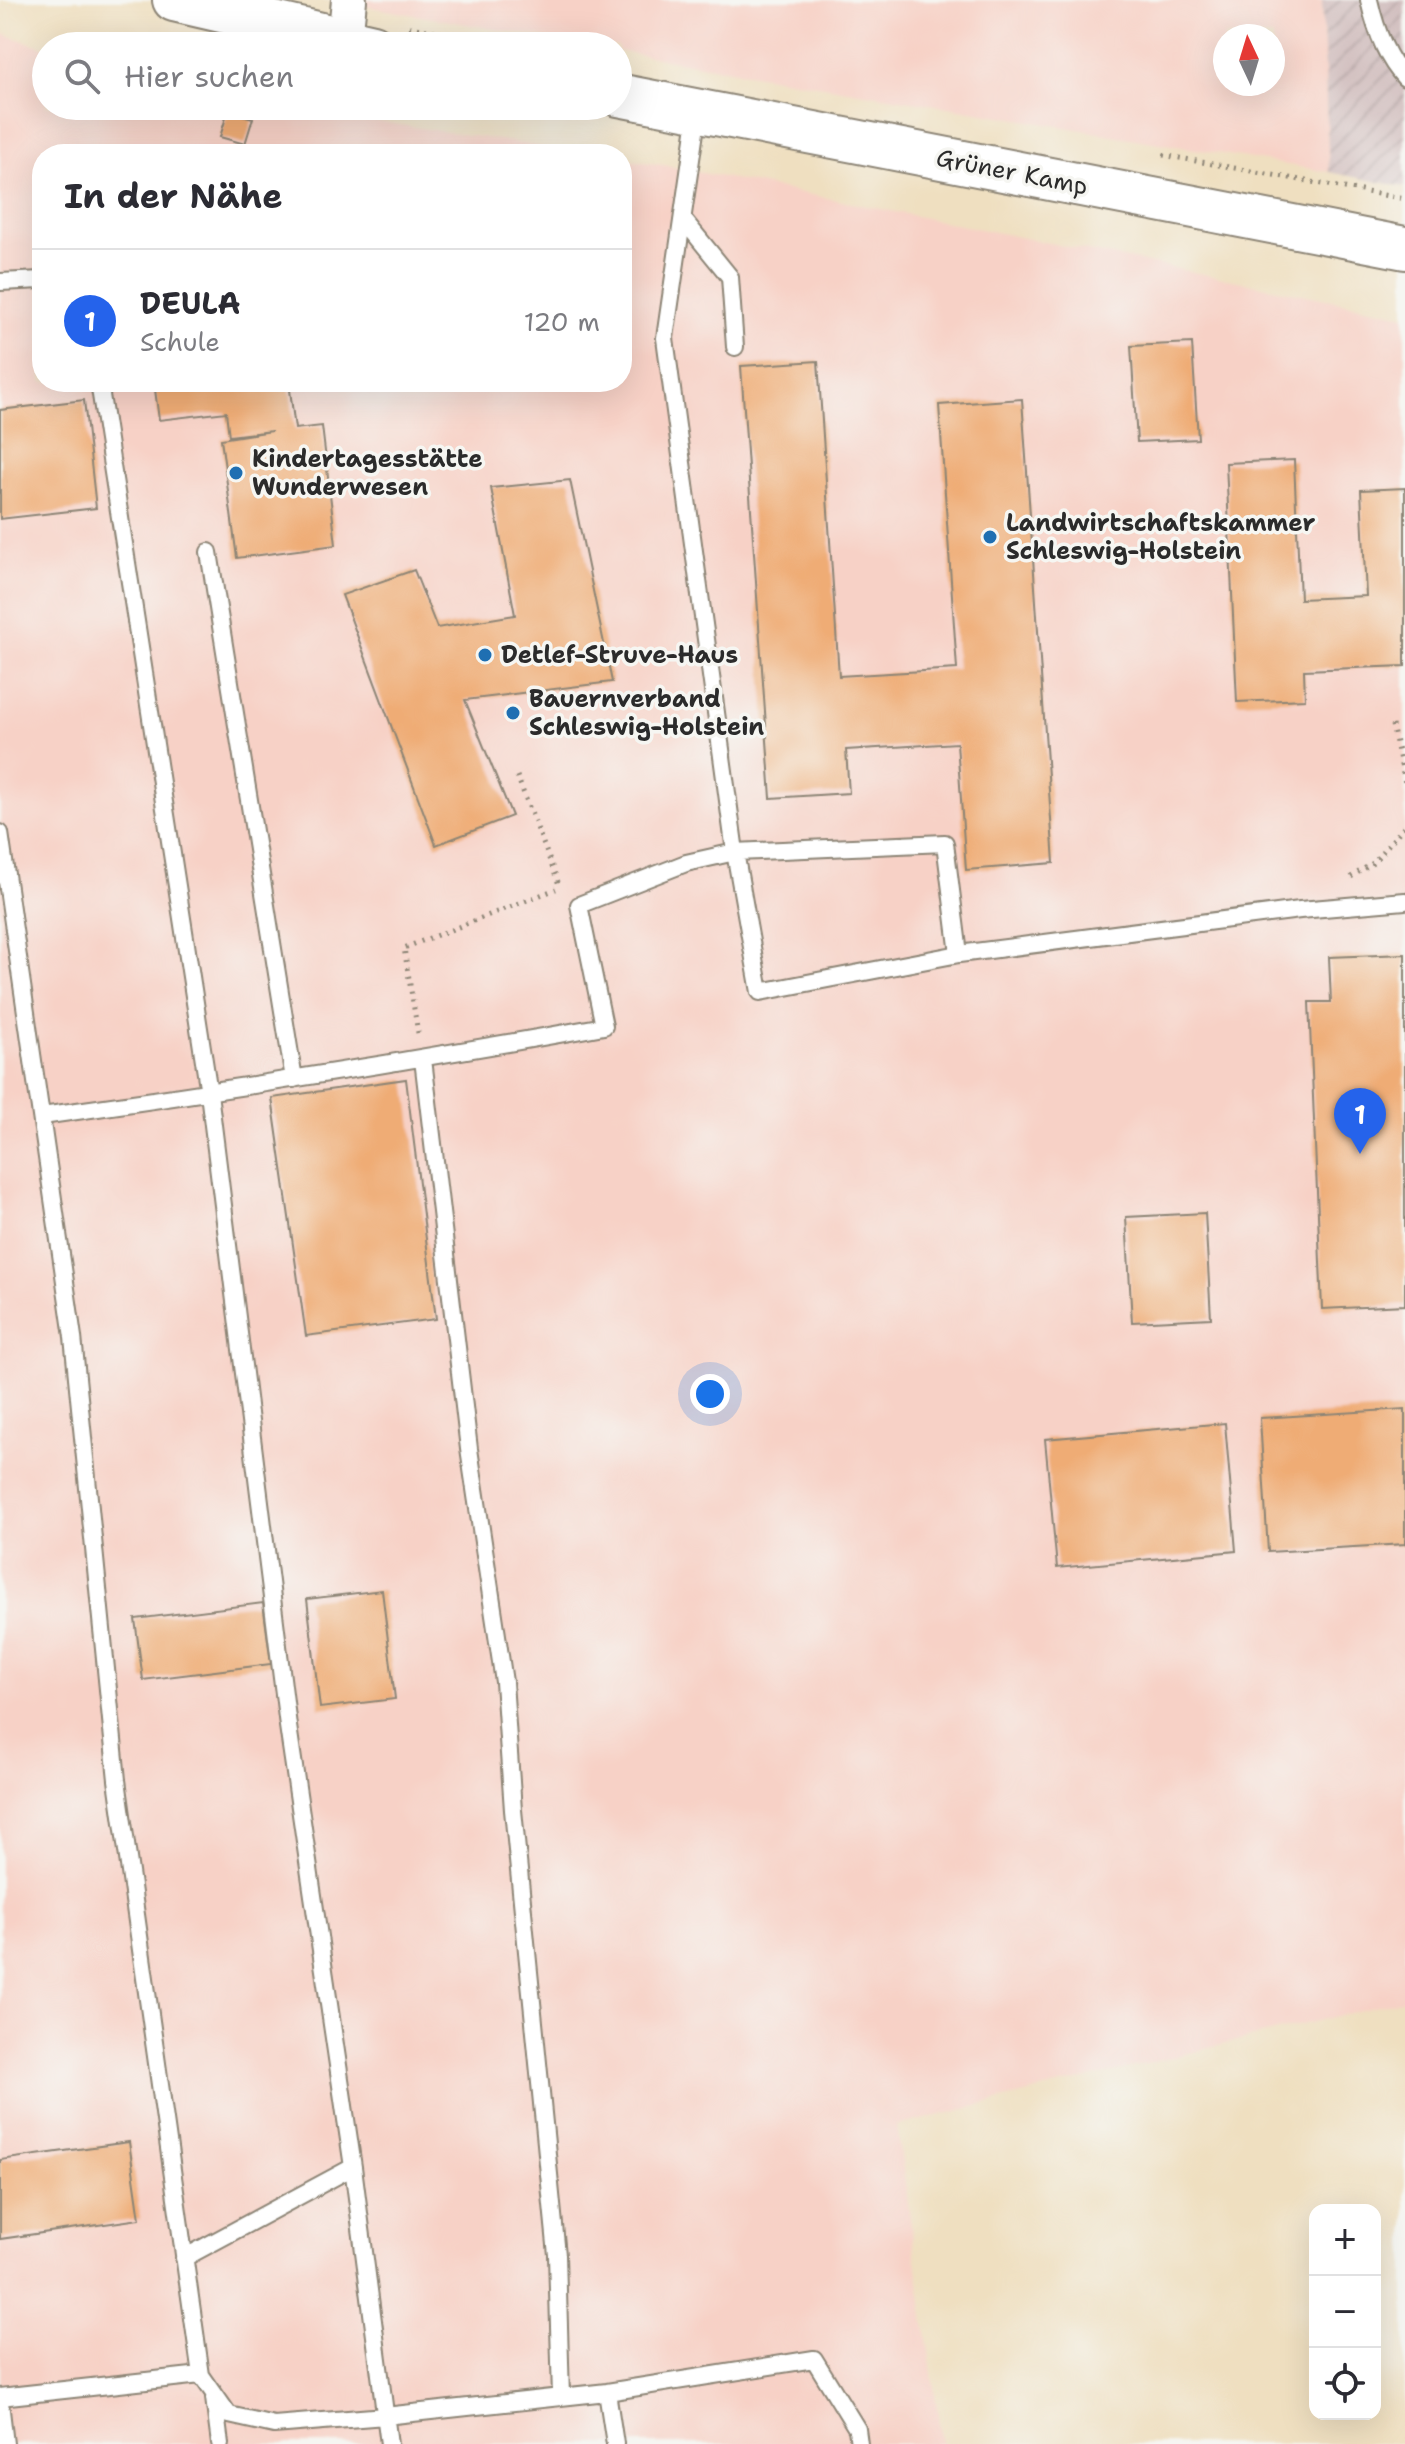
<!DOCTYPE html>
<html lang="de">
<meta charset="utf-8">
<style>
:root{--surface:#fff;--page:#f2f2f3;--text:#2b2b33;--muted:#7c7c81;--line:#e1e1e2;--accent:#2563eb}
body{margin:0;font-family:"Shantell Sans",sans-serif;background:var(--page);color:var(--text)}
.controls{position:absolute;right:24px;bottom:24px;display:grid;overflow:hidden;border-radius:16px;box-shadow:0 8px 32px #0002}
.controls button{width:72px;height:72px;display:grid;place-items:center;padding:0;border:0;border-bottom:2px solid var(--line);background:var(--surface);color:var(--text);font:40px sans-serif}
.compass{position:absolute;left:1213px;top:24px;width:72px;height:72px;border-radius:50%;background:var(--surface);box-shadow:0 8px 32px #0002;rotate:356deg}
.you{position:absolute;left:710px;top:1394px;width:28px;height:28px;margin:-20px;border:6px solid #fff;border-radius:50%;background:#1a73e8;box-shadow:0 0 0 12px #1a73e833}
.badge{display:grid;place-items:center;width:52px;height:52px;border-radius:50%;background:var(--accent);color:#fff;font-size:26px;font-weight:700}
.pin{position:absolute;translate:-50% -66px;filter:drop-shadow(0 2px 4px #0008)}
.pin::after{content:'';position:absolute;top:42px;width:28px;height:24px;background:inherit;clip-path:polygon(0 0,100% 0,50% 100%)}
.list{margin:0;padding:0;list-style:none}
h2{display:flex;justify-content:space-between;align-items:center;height:104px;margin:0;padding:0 32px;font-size:34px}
h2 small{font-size:26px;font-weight:400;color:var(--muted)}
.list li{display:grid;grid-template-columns:52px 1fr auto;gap:24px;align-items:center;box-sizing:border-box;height:144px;padding:0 32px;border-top:2px solid var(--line)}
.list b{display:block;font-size:30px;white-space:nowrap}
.list p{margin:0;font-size:26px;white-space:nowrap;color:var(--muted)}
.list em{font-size:26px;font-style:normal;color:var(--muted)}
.icon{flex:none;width:44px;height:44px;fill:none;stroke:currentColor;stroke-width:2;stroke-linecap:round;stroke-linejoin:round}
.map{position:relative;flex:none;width:1405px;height:2444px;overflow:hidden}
.search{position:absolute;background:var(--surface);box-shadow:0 8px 32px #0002;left:32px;top:32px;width:600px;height:88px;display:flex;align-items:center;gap:20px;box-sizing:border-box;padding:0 28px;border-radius:44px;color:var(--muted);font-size:30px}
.panel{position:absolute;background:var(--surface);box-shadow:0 8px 32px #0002;left:32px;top:144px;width:600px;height:248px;border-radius:32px}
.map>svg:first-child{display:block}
.built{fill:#f7d1c6;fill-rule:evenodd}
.industrial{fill:url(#industrial-furrows)}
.building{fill:#efac75}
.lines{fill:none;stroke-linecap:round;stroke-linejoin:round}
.service-casing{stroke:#8d8576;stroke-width:20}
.minor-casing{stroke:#8d8576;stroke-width:38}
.tertiary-casing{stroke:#8d8576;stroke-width:46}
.path{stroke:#8d8576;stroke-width:5;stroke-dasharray:2 6;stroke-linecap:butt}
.service{stroke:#fff;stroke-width:16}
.minor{stroke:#fff;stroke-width:34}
.tertiary{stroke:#fff;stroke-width:42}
.poi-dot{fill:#1f6fb2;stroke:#f6f6f2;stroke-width:3}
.labels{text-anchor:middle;stroke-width:7;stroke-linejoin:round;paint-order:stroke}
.street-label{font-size:24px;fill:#2b2b2b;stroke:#f6f6f2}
.poi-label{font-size:24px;font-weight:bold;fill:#2b2b2b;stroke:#f6f6f2;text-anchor:start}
</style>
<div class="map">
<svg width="1405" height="2444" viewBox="0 0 1405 2444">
<defs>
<pattern id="industrial-furrows" width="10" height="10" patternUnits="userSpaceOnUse" patternTransform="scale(2)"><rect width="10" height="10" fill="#d2bfbf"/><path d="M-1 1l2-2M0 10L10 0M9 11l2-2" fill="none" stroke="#b4a4a4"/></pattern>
</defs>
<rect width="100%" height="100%" fill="#f6f6f2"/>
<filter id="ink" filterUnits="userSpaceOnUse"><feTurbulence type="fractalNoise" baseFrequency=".0125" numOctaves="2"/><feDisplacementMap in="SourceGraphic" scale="16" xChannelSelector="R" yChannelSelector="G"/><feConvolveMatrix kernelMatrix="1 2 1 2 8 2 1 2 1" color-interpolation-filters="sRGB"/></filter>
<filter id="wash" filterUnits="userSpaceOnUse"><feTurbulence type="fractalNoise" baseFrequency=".006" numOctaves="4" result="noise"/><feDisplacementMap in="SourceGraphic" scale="32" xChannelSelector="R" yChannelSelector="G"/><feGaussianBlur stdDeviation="1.8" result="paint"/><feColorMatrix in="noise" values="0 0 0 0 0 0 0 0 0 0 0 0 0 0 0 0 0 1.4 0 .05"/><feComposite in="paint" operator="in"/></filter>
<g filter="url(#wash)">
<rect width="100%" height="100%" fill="#efdfc0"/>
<path class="built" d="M 330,0 L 1322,0 L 1329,172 L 618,51 L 618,46 L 590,46 ZM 1225,36 L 1273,36 L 1273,84 L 1225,84 Z
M 0,33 L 46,48 L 46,106 L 277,106 L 590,154 L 42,154 L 42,382 L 622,382 L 622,159 L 663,165 L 1405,315 L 1405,1999 L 897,2126 L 942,2444 L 0,2444 Z"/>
<path class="industrial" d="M 1322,0 L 1405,0 L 1405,187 L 1329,172 Z"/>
<g id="blocks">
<path class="building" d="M 228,111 L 253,118 L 245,144 L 220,137 Z
M 1192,343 L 1198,439 L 1137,442 L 1131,346 Z
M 818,361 L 839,676 L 957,669 L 939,405 L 1022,399 L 1054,863 L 966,870 L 957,743 L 846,750 L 849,793 L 771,798 L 741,366 Z
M 154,382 L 289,382 L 295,429 L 322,426 L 336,545 L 237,558 L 221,439 L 272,431 L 229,436 L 226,412 L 159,420 Z
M 84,400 L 96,508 L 0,519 L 0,410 Z
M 1294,460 L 1300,599 L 1366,596 L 1361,490 L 1405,488 L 1405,666 L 1304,670 L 1305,699 L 1237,702 L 1226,463 Z
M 570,480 L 612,682 L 465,700 L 512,816 L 436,845 L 342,595 L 414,570 L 437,628 L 515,615 L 491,488 Z
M 1405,954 L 1405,1305 L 1322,1309 L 1309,1002 L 1331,1002 L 1329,957 Z
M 406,1079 L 436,1319 L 306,1336 L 272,1098 Z
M 1205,1213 L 1211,1318 L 1132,1322 L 1126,1217 Z
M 1405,1409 L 1405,1544 L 1268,1552 L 1260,1418 Z
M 1225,1423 L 1236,1551 L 1057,1568 L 1045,1439 Z
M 382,1590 L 395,1699 L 320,1708 L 307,1599 Z
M 263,1603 L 271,1664 L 143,1680 L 135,1619 Z
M 129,2142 L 140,2219 L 0,2239 L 0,2160 Z"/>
</g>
</g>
<g filter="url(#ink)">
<use href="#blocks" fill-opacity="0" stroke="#8d8576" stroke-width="2"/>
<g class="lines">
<defs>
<path id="service" d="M 1369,0 C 1375,27 1385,57 1405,78
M 698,111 L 665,338 L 735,852 L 760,992 L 959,954 L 1300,910 L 1405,901
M 683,219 L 730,277 L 735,347
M 0,282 L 42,280
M 99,382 L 209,1093 L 288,1726 L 353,2167 L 389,2444
M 209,552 L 294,1079
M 0,833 L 73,1337 L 117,1780 L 201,2375
M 423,1059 L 469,1449 L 504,1682 L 513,1810 L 557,2255 L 561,2397
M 42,1116 C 230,1090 417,1060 604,1026 L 579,905 L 686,863 L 735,852 L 945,843 L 959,954
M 184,2258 L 353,2167
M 607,2392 L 615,2444
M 0,2397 L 201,2375 L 229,2415 L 274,2425 L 385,2416 L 607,2392 L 814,2359 L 857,2429 L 859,2444
M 214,2398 L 220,2444
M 0,2402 L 5,2444"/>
<path id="minor" d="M 345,40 L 349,0"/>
<path id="tertiary" d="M 174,0 L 373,46
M 618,95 L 1405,248"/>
</defs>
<use href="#service" class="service-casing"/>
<use href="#minor" class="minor-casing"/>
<use href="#tertiary" class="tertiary-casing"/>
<path class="path" d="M 409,27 L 522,46
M 1163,155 L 1405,199
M 1392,725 L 1405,783
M 517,776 L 560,887
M 1351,877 L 1373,863 L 1405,825
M 418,1033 L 404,948 L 556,889"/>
<use href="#service" class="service"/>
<use href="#minor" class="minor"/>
<use href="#tertiary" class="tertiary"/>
</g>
</g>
<g class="poi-dot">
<circle cx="236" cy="473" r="8"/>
<circle cx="990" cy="537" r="8"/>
<circle cx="485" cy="655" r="8"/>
<circle cx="513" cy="713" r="8"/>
</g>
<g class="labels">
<g class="street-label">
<text transform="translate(1012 172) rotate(11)" y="8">Grüner Kamp</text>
</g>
<g class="poi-label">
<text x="252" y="467">Kindertagesstätte<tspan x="252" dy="28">Wunderwesen</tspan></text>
<text x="1006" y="531">Landwirtschaftskammer<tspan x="1006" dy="28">Schleswig-Holstein</tspan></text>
<text x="501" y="663">Detlef-Struve-Haus</text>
<text x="529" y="707">Bauernverband<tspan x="529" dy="28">Schleswig-Holstein</tspan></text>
</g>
</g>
</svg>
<div class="controls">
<button>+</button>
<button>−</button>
<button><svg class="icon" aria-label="locate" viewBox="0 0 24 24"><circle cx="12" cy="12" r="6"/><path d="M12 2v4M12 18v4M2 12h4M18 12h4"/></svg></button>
</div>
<svg class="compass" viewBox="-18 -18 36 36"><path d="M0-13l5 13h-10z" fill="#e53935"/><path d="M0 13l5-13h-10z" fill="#7c7c81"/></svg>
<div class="you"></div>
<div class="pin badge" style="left:1360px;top:1154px">1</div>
<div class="search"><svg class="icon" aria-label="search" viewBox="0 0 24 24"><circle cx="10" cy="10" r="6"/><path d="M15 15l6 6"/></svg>Hier suchen</div>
<section class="panel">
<h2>In der Nähe<small></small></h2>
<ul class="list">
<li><span class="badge">1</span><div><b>DEULA</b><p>Schule</p></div><em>120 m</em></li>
</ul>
</section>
</div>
